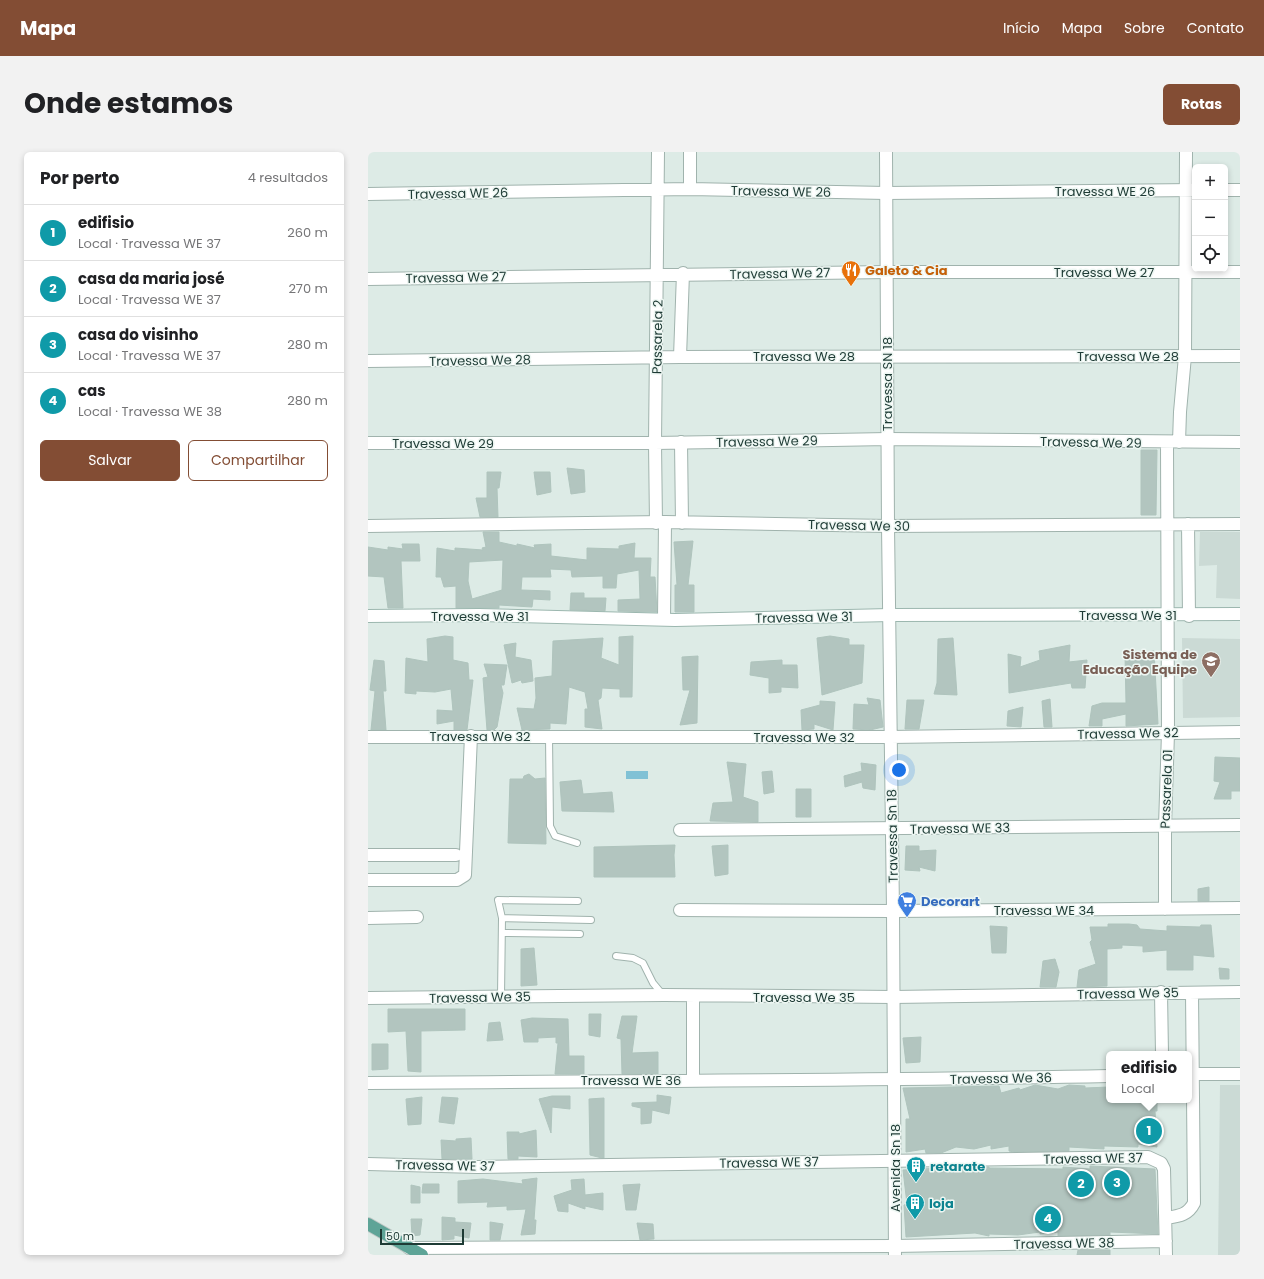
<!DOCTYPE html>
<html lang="pt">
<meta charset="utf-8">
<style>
:root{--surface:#fff;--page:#f2f2f2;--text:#202124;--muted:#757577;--line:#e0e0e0;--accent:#834d34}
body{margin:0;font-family:Poppins,sans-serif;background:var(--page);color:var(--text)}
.controls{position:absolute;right:12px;top:12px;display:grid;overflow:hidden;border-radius:6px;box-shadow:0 2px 6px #0003}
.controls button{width:36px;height:36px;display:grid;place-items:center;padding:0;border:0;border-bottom:1px solid var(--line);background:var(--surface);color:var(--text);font:20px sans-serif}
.scale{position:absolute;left:12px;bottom:10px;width:84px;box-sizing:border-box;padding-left:4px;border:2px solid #1e3b35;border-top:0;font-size:11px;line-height:14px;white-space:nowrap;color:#1e3b35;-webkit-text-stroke:3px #eef7f3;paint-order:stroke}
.you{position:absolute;left:531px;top:618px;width:14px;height:14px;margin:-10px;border:3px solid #fff;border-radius:50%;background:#1a73e8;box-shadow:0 0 0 6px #1a73e833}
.badge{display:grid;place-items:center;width:26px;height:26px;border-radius:50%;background:var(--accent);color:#fff;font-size:13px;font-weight:700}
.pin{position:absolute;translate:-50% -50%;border:2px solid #fff;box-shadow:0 1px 4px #0006}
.popup{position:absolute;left:738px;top:899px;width:86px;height:52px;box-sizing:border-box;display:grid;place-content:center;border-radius:6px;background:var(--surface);filter:drop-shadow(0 1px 3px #0005);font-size:13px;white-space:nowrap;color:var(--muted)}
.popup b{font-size:15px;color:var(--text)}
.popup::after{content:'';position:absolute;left:50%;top:100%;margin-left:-8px;border:8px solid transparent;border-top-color:var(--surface)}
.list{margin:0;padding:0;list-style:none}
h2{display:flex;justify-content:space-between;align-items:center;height:52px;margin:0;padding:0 16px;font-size:17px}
h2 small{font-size:13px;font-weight:400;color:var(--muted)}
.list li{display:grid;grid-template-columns:26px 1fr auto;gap:12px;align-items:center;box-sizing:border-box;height:56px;padding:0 16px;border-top:1px solid var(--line)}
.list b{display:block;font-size:15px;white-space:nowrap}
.list p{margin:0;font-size:13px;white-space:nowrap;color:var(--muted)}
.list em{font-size:13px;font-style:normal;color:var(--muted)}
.actions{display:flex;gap:8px;padding:12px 16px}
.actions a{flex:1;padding:9px 0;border:1px solid var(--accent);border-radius:6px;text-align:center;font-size:14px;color:var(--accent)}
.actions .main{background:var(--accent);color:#fff}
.icon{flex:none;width:22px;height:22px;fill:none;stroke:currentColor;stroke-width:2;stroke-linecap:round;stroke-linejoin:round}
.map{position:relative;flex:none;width:872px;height:1103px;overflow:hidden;border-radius:6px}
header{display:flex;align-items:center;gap:24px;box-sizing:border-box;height:56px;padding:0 20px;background:var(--accent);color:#fff}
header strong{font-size:19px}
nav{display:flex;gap:22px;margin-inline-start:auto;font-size:14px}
.intro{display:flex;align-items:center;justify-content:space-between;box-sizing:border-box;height:96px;padding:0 24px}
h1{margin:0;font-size:28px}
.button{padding:10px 18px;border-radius:6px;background:var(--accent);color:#fff;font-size:14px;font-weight:700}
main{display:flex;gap:24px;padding:0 24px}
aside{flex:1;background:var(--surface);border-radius:6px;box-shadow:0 2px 6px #0003}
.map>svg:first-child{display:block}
.built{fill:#cbdad5}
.water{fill:#80c1d5}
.building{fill:#b2c5bf;stroke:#afc4bd;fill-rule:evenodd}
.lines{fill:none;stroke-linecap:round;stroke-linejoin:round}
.service-casing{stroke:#a0b3ad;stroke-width:8}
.minor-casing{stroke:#a0b3ad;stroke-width:14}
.tertiary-casing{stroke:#a0b3ad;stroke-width:14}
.secondary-casing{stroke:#9cb7af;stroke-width:14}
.primary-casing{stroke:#c0c8c6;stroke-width:14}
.service{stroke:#fff;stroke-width:6}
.minor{stroke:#fff;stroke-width:12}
.tertiary{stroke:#fff;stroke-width:12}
.secondary{stroke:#fff;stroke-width:12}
.primary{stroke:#5ea497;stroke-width:12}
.labels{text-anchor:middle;stroke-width:3;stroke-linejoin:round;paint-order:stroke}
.street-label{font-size:13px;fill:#1e3b35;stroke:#eef7f3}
.food-label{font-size:13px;font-weight:bold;fill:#c56008;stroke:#eef7f3;text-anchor:start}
.education-label{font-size:13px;font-weight:bold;fill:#785e54;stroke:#eef7f3;text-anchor:end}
.shop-label{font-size:13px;font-weight:bold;fill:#366cbe;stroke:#eef7f3;text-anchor:start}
.culture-label{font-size:13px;font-weight:bold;fill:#0d838f;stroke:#eef7f3;text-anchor:start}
</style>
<header>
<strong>Mapa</strong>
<nav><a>Início</a><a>Mapa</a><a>Sobre</a><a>Contato</a></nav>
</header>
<div class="intro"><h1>Onde estamos</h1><a class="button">Rotas</a></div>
<main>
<aside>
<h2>Por perto<small>4 resultados</small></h2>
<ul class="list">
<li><span class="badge" style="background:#0f9aa8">1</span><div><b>edifisio</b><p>Local · Travessa WE 37</p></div><em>260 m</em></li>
<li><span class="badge" style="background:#0f9aa8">2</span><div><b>casa da maria josé</b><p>Local · Travessa WE 37</p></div><em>270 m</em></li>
<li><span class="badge" style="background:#0f9aa8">3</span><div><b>casa do visinho</b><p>Local · Travessa WE 37</p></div><em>280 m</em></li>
<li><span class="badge" style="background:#0f9aa8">4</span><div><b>cas</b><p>Local · Travessa WE 38</p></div><em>280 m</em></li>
</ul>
<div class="actions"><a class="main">Salvar</a><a>Compartilhar</a></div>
</aside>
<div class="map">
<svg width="872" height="1103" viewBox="0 0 872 1103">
<rect width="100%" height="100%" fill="#ddebe6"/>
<path class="built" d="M 832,380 L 872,380 L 872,447 L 848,446 L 849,413 L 831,414 Z
M 814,486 L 872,487 L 872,565 L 815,566 Z
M 852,933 L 872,933 L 872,1103 L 850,1103 Z"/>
<path class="water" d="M 258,619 L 280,619 L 280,627 L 258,627 Z"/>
<path class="building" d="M 773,298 L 789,298 L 788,363 L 773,363 Z
M 199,316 L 216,318 L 217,340 L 203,342 Z
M 119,320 L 133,320 L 131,336 L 129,336 L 130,365 L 112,365 L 108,346 L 119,346 Z
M 166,320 L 182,320 L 183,340 L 169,343 Z
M 115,380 L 131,380 L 131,390 L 149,394 L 149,392 L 167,396 L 166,393 L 183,392 L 183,404 L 219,408 L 219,396 L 251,397 L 251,394 L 267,391 L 266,406 L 283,406 L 282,425 L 287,425 L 289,460 L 250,459 L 250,448 L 272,447 L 271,418 L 249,422 L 248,436 L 235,436 L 235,424 L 204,425 L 203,418 L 182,417 L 183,425 L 154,425 L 153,438 L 182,439 L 182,448 L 165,447 L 164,455 L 131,453 L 131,456 L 88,456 L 88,434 L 76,435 L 73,425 L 68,425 L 69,396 L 87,399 L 87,396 L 115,398 L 114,396 L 118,395 ZM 135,408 L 134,438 L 104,447 L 100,429 L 101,410 Z
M 325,389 L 320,433 L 326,433 L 326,460 L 307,460 L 307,433 L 309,433 L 306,390 Z
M 34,392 L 51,392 L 52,409 L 33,409 L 35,456 L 20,456 L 16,425 L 0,424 L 0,395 L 20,398 L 20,395 L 35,397 Z
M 203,441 L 216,441 L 216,446 L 238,446 L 237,459 L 202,458 Z
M 77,484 L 85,485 L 85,508 L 100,511 L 101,528 L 105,528 L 99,578 L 86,578 L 86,569 L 69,572 L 69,558 L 85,559 L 83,537 L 67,540 L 48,539 L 48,542 L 37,541 L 38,506 L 60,510 L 59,487 Z
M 265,484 L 264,545 L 252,545 L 252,537 L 234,536 L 233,546 L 230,548 L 234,577 L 217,575 L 217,557 L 220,557 L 217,540 L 201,535 L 198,572 L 182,571 L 182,577 L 154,578 L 149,556 L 166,557 L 168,546 L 167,526 L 184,524 L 185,489 L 235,486 L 233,506 L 251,513 L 251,485 Z
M 462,484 L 481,487 L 481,493 L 496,493 L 494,531 L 454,543 L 449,486 Z
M 585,486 L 589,543 L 566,542 L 569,531 L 570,487 Z
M 148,491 L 147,505 L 163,508 L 165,529 L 154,531 L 153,528 L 144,531 L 136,493 Z
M 702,493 L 701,510 L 719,508 L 717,536 L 704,536 L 703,531 L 641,541 L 640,502 L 653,505 L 652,515 L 672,508 L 671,499 Z
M 786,499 L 790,572 L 758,574 L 758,562 L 734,567 L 734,574 L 721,574 L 724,554 L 734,551 L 758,551 L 757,502 Z
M 330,504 L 329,571 L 312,573 L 322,538 L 315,538 L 314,505 Z
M 6,508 L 16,509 L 18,539 L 15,539 L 18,578 L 3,578 L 7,539 L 2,538 Z
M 414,508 L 414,513 L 429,513 L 430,536 L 413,535 L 413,540 L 401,541 L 401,526 L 382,523 L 383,510 Z
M 116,512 L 139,513 L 136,533 L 133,533 L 135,541 L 129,575 L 126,578 L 119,578 L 115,526 L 120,525 Z
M 499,546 L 512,548 L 515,575 L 502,578 L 485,577 L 486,552 L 501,553 Z
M 682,547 L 684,575 L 676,575 L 674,549 Z
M 539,548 L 556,548 L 551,577 L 537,577 Z
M 452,549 L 467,550 L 465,578 L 446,572 L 446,577 L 434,578 L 433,558 L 452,553 Z
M 655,555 L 653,575 L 639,574 L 640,559 Z
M 847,605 L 872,606 L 872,639 L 863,639 L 863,647 L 846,647 L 852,630 L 846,629 Z
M 359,610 L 378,612 L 375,645 L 390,650 L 390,670 L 342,669 L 345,651 L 365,650 Z
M 493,611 L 508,613 L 507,638 L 495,636 L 494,630 L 477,635 L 476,624 L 494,619 Z
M 404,619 L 406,640 L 396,642 L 394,620 Z
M 161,622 L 167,627 L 177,626 L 178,692 L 140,691 L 142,627 L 155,627 L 156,624 Z
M 213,628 L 215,642 L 244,640 L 246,660 L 194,659 L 192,630 Z
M 428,637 L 443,637 L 443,665 L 428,665 Z
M 307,693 L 306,703 L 307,725 L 226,725 L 226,695 Z
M 360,693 L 360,722 L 347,724 L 344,694 Z
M 538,694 L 551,694 L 551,699 L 568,698 L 567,719 L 551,715 L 552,719 L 537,718 Z
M 841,735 L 841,749 L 830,749 L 830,737 Z
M 740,772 L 761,772 L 769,773 L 772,777 L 799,779 L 799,774 L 832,775 L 833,773 L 843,773 L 846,805 L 825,803 L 825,818 L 799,818 L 799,798 L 775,800 L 775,794 L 754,793 L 754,796 L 739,797 L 739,834 L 709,835 L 711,818 L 728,812 L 722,790 L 724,788 L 722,775 L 740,775 Z
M 622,774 L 639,775 L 638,801 L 624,801 Z
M 166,796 L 169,833 L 153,834 L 153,797 Z
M 687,807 L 691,820 L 688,835 L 672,835 L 675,809 Z
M 851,816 L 861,817 L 861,827 L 852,827 Z
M 20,857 L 97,857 L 97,878 L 53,879 L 53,920 L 40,919 L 38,879 L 20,880 Z
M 221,862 L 233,862 L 232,885 L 221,883 Z
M 254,864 L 269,864 L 264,901 L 290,900 L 290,922 L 254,922 L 253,887 L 249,886 Z
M 164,866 L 200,867 L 201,904 L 216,904 L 216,922 L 187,922 L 190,891 L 188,891 L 188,885 L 170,886 L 170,890 L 156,890 L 153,868 Z
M 132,870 L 135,888 L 119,889 L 121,871 Z
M 553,885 L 552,910 L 538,911 L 535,886 Z
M 4,892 L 20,892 L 20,917 L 4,918 Z
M 667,933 L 690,937 L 701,933 L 717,934 L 717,936 L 741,935 L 740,948 L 789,948 L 789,959 L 787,959 L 789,995 L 770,992 L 770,995 L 736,994 L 736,997 L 701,995 L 701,999 L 646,1000 L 641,999 L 641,994 L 623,997 L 623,993 L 606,997 L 588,995 L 573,1001 L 558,1001 L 557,997 L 538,1000 L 538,967 L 542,967 L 535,936 L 631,934 L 633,941 L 651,936 L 652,938 Z
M 289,943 L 303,945 L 301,962 L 284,958 L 283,971 L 273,972 L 273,956 L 264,954 L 264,951 L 289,950 Z
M 184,944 L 202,944 L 202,957 L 184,955 L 183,981 L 171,947 Z
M 54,945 L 53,972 L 40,973 L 38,947 Z
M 74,945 L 90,946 L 86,972 L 71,970 Z
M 236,946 L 236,1006 L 234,1006 L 222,1003 L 221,947 Z
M 168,978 L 169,1005 L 150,1004 L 150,1007 L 140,1007 L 139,980 L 151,980 L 151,982 Z
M 103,986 L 104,1007 L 74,1007 L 73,988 L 88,989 L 88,987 Z
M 722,1014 L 787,1017 L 790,1082 L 742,1080 L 742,1083 L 690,1084 L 690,1080 L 672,1082 L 672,1080 L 650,1083 L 621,1082 L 621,1084 L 607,1081 L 538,1085 L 536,1053 L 539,1052 L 535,1018 L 591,1015 L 591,1018 L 621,1015 L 621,1016 L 695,1017 L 695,1015 L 722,1017 Z
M 169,1026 L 166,1068 L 168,1068 L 167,1082 L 153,1083 L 158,1057 L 139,1058 L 139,1054 L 119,1055 L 120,1050 L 90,1051 L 90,1029 L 115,1027 L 155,1032 L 154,1028 Z
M 216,1027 L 217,1043 L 235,1041 L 235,1058 L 217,1054 L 217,1057 L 200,1051 L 200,1060 L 190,1059 L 186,1044 L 204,1038 L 203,1028 Z
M 55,1032 L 71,1032 L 71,1041 L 54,1041 Z
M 272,1032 L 268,1058 L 258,1058 L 255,1033 Z
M 43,1033 L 52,1035 L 52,1051 L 43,1051 Z
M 74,1065 L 87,1066 L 87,1070 L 103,1071 L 101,1086 L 86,1083 L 86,1087 L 74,1088 Z
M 43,1067 L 54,1067 L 52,1083 L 44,1084 Z
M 122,1070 L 135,1072 L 132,1088 L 122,1088 Z
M 269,1071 L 285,1072 L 286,1087 L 272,1088 Z
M 710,1098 L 742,1098 L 742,1103 L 709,1103 Z"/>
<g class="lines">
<defs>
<path id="service" d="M 181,584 L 182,674 L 187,684 L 209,691
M 134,766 L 223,768
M 134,781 L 212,782
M 248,804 L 265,806 L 275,811 L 285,831 L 295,843
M 133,844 L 134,766 L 130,748 L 210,749"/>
<path id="minor" d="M 322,0 L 322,37
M 857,38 L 872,38
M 0,42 L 322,37 L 518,41 L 827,38
M 0,127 L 519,120 L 872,120
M 312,205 L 315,121
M 0,209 L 312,205 L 872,204
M 313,290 L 314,371
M 811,290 L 812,260 L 817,204 L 818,0
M 0,291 L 287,291 L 520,287 L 872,290
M 288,371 L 287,291 L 290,0
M 820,372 L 821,464
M 0,374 L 297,370 L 520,374 L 872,372
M 296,467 L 297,370
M 312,678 L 872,673
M 0,703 L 88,703
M 0,728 L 89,728 L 97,723 L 103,584
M 797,757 L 797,674 L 800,581 L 799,290
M 312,758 L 525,759 L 872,756
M 0,766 L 49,765
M 793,840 L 794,902
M 0,846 L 296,843 L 525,845 L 872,840
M 821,922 L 872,922
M 325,928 L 325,844
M 0,931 C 247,929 494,929 741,924
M 0,1012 L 109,1015 L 780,1005 L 793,1011 L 796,1017 L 798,1103
M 798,1066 C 811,1064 820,1063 826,1051 L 824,841
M 41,1096 L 527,1094 L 798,1089"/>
<path id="tertiary" d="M 518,0 L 520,374 L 525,759 L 527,1103
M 0,585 L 522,585 L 872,580"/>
<path id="secondary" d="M 0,464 L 111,463 L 307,468 L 522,463 L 872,462"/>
<path id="primary" d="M 0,1072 L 54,1103"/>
</defs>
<use href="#service" class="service-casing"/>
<use href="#minor" class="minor-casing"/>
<use href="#tertiary" class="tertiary-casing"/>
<use href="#secondary" class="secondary-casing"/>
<use href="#primary" class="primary-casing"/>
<use href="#service" class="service"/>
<use href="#minor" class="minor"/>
<use href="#tertiary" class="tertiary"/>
<use href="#secondary" class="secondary"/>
<use href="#primary" class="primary"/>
</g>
<defs>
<symbol id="restaurant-pin" viewBox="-11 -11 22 30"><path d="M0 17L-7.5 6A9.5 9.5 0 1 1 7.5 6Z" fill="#e8710a" stroke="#eef7f3"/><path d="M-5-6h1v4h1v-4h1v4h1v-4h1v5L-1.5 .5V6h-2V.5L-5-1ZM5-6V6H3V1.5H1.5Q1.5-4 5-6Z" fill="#fff"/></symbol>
<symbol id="school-pin" viewBox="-11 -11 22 30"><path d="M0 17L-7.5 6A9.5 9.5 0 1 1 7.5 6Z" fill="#8d6e63" stroke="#eef7f3"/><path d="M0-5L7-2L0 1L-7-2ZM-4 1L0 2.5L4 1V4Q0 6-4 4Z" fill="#fff"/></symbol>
<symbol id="supermarket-pin" viewBox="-11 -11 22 30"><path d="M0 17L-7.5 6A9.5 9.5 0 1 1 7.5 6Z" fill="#3f7fe0" stroke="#eef7f3"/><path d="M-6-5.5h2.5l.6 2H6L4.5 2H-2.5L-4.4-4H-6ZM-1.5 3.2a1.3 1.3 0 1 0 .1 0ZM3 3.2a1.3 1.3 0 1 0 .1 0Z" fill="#fff"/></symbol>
<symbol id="building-pin" viewBox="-11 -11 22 30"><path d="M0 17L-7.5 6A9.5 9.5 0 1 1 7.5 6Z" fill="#0f9aa8" stroke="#eef7f3"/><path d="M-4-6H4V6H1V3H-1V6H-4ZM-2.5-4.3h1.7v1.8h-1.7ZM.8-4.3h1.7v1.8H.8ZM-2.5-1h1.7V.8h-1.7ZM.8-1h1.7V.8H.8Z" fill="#fff"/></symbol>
</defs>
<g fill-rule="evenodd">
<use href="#restaurant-pin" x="472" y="107" width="22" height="30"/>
<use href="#school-pin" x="832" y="498" width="22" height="30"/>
<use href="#supermarket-pin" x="528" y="738" width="22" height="30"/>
<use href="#building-pin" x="537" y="1003" width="22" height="30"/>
<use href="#building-pin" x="536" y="1040" width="22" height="30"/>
</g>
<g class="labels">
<g class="street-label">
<text transform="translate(413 39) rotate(1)" y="5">Travessa WE 26</text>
<text x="737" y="44">Travessa WE 26</text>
<text transform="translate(90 41) rotate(-1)" y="5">Travessa WE 26</text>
<text x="736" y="125">Travessa We 27</text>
<text transform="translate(412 121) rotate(-1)" y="5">Travessa We 27</text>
<text transform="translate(88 125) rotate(-1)" y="5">Travessa We 27</text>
<text transform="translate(289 185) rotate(-89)" y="5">Passarela 2</text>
<text x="436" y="209">Travessa We 28</text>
<text x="760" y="209">Travessa We 28</text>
<text transform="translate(112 208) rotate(-1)" y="5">Travessa We 28</text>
<text transform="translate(519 232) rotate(-90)" y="5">Travessa SN 18</text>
<text transform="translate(399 289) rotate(-1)" y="5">Travessa We 29</text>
<text transform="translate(723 290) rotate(1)" y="5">Travessa We 29</text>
<text x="75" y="296">Travessa We 29</text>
<text transform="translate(491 373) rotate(1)" y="5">Travessa We 30</text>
<text x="760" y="468">Travessa We 31</text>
<text x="112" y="469">Travessa We 31</text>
<text transform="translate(436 465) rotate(-1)" y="5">Travessa We 31</text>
<text transform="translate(760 581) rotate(-1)" y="5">Travessa We 32</text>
<text x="112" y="589">Travessa We 32</text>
<text x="436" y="590">Travessa We 32</text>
<text transform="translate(798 637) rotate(-88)" y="5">Passarela 01</text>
<text transform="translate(592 676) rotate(-1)" y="5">Travessa WE 33</text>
<text transform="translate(524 684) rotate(-91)" y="5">Travessa Sn 18</text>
<text x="676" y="763">Travessa WE 34</text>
<text transform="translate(760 841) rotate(-1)" y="5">Travessa We 35</text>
<text transform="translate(112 845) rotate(-1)" y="5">Travessa We 35</text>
<text x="436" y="850">Travessa We 35</text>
<text transform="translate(633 926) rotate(-1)" y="5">Travessa We 36</text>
<text x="263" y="933">Travessa WE 36</text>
<text transform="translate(725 1006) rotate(-1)" y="5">Travessa WE 37</text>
<text transform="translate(401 1010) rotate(-1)" y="5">Travessa WE 37</text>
<text transform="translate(77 1013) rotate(1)" y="5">Travessa WE 37</text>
<text transform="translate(527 1016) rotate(-90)" y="5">Avenida Sn 18</text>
<text transform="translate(696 1091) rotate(-1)" y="5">Travessa WE 38</text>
</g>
<g class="food-label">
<text x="497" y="123">Galeto &amp; Cia</text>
</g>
<g class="education-label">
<text x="829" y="507">Sistema de<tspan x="829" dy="15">Educação Equipe</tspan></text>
</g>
<g class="shop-label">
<text x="553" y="754">Decorart</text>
</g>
<g class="culture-label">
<text x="562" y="1019">retarate</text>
<text x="561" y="1056">loja</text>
</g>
</g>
</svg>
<div class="controls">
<button>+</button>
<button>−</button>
<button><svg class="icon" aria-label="locate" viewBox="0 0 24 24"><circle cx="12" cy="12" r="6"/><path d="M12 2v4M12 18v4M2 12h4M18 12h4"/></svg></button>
</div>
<div class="scale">50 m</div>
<div class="you"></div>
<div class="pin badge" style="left:781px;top:979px;background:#0f9aa8">1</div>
<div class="popup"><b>edifisio</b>Local</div>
<div class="pin badge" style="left:713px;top:1032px;background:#0f9aa8">2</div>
<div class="pin badge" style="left:749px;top:1031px;background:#0f9aa8">3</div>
<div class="pin badge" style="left:680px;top:1067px;background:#0f9aa8">4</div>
</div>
</main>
